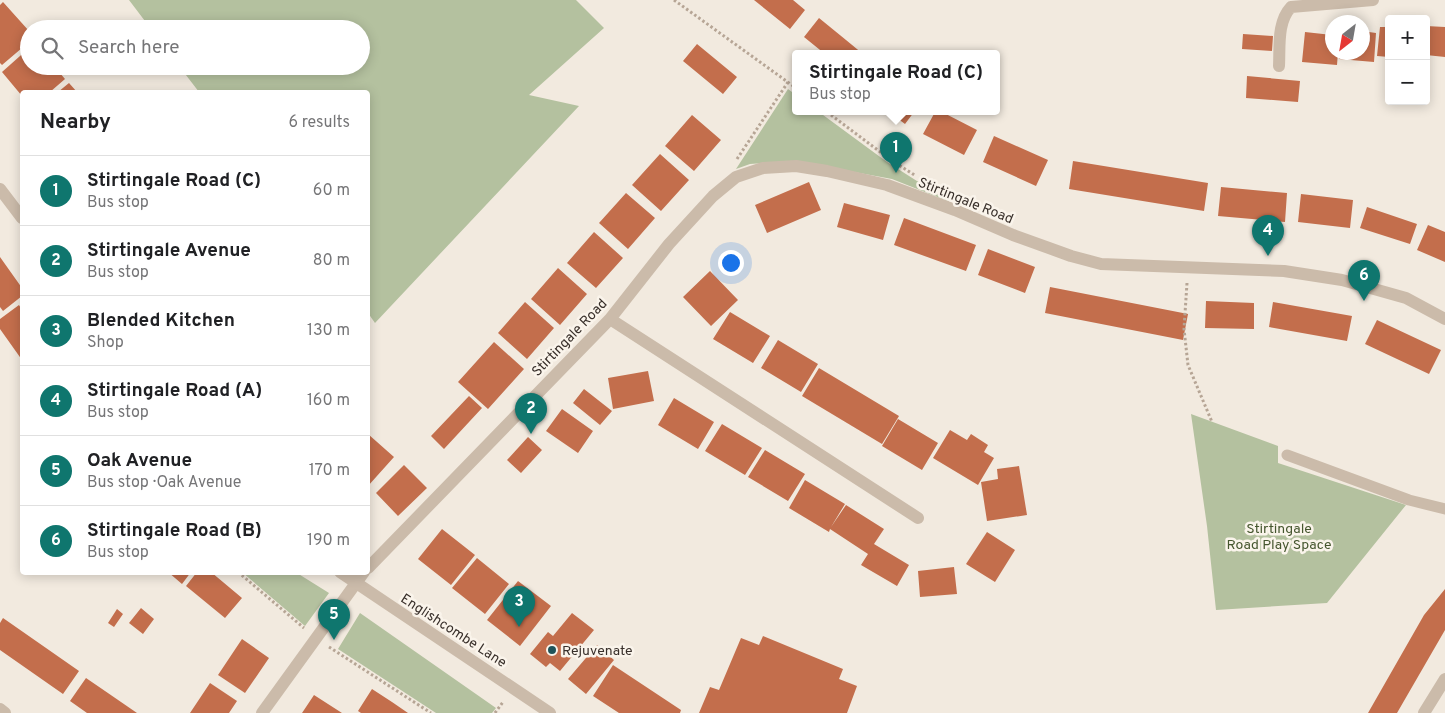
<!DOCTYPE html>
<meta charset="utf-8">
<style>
:root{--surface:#fff;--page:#f6f6f6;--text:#202124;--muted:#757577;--line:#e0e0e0;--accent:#0f766e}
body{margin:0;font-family:Overpass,sans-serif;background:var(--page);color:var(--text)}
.controls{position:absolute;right:15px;top:15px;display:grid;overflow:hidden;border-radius:5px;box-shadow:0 2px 12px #0003}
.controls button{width:45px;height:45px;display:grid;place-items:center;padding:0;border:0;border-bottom:1px solid var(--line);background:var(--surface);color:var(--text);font:25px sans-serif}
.compass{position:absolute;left:1325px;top:15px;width:45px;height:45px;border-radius:50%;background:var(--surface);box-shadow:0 2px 12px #0003;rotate:211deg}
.you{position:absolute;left:730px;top:262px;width:18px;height:18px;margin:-12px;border:4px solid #fff;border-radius:50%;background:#1a73e8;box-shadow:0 0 0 8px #1a73e833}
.badge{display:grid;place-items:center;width:32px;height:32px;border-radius:50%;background:var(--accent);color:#fff;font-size:16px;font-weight:700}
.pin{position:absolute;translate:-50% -41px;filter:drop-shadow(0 1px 2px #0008)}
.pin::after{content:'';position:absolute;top:26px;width:18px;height:15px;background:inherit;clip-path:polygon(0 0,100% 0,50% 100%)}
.popup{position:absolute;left:792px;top:50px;width:208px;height:65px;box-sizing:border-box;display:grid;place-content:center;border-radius:5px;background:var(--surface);filter:drop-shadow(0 1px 4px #0005);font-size:16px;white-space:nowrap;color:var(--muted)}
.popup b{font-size:19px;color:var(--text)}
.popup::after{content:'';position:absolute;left:50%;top:100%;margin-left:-10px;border:10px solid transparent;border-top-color:var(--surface)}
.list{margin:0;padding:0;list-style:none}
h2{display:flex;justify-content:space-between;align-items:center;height:65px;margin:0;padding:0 20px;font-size:21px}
h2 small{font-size:16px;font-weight:400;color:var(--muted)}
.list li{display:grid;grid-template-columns:32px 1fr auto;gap:15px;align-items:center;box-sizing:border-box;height:70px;padding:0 20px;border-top:1px solid var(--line)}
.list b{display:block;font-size:19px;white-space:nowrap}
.list p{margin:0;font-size:16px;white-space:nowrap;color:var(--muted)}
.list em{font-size:16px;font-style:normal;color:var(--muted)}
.icon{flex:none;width:28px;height:28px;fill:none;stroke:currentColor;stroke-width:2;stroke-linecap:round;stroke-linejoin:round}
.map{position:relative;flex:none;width:1445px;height:713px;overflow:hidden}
.search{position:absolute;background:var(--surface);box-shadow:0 2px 12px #0003;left:20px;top:20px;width:350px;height:55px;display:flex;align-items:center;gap:12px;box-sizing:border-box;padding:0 18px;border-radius:28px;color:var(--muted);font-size:19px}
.panel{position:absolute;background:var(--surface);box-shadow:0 2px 12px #0003;left:20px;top:90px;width:350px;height:485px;border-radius:5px}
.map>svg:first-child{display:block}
.green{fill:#b4c19f}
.building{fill:#c36e4c}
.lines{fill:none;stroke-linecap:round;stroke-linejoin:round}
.path{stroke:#b6a595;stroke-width:3;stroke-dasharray:2.5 2.5;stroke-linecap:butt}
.service{stroke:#cbbbaa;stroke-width:11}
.minor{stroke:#cbbbaa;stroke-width:12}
.tertiary{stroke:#cbbbaa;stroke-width:12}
.poi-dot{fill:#205359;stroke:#faf4eb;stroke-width:2}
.labels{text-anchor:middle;stroke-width:5;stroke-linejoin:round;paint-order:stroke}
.street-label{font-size:14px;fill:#382f2a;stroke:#faf4eb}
.park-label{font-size:14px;fill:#45562e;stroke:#faf4eb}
.poi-label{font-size:14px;fill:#382f2a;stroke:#faf4eb;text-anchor:start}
</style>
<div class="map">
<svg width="1445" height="713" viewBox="0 0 1445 713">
<rect width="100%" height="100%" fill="#f2eadf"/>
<path class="green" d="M 129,0 L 576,0 L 604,28 L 529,95 L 579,106 L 375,323 L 368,313 L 368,92 L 199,92 L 179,66 L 361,66 L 361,29 L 151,29 Z
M 788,89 L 796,95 L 796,112 L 819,112 L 887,162 L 950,202 L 892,179 L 794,161 L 750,164 L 736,169 Z
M 1191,414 L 1278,446 L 1278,463 L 1406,505 L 1327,603 L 1216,610 L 1207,526 Z
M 243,573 L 297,573 L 329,593 L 305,626 Z
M 360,613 L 496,708 L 492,713 L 436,713 L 338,649 Z"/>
<path class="building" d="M 754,0 L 793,0 L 805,10 L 790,29 Z
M 3,2 L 29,31 L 29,42 L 2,65 L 0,63 L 0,5 Z
M 819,18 L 846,40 L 863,54 L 825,54 L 804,37 Z
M 1426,26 L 1445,27 L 1445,57 L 1426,55 Z
M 1380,27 L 1389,27 L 1389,57 L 1377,56 Z
M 1362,31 L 1376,33 L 1374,62 L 1339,59 L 1340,52 L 1362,52 Z
M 1305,32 L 1332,35 L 1332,52 L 1338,52 L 1337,65 L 1302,62 Z
M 1243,34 L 1273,36 L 1272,51 L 1242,49 Z
M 697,44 L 737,77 L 723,94 L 683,61 Z
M 29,48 L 29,66 L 54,66 L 65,79 L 50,92 L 22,92 L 22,96 L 2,72 Z
M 1247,76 L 1300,81 L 1298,102 L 1246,98 Z
M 69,83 L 77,92 L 58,92 Z
M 889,112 L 914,112 L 905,124 Z
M 935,112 L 942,112 L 977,130 L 964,155 L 923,134 Z
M 692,115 L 721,140 L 694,171 L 665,146 Z
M 994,136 L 1048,160 L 1036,186 L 983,162 Z
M 660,154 L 689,180 L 661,211 L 632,185 Z
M 1073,161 L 1208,183 L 1204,211 L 1069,189 Z
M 809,182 L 821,210 L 767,233 L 755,205 Z
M 1221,187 L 1287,193 L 1285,222 L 1218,216 Z
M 626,193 L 655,218 L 628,249 L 599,223 Z
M 1301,194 L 1353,200 L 1350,228 L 1298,222 Z
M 844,203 L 890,215 L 883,240 L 837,227 Z
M 1367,207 L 1417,224 L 1410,244 L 1360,228 Z
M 904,218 L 976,245 L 966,271 L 894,245 Z
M 1428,225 L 1445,232 L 1445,262 L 1417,250 Z
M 594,232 L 623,258 L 596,288 L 567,263 Z
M 988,249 L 1035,267 L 1025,293 L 978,275 Z
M 0,257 L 22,288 L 22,296 L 3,311 L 0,307 Z
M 558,268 L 587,294 L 560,325 L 531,299 Z
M 710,271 L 738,300 L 711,326 L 683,297 Z
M 1050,287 L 1188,314 L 1183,340 L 1045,313 Z
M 1206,301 L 1254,303 L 1254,329 L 1205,328 Z
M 525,302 L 554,328 L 527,359 L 498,333 Z
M 1273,302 L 1352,316 L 1347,341 L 1269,327 Z
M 19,305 L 22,310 L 22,360 L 0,329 L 0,319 Z
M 730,312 L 770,336 L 753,363 L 713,339 Z
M 1377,320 L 1441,350 L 1429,374 L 1365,344 Z
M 778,340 L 818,364 L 801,392 L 761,368 Z
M 494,342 L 524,369 L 488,409 L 458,382 Z
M 819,368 L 899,416 L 882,444 L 802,396 Z
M 648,371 L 654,401 L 613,409 L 608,378 Z
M 584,389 L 612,411 L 600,425 L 573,403 Z
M 469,396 L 482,408 L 444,449 L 431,436 Z
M 674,398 L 714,422 L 698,449 L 658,425 Z
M 562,409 L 593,431 L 578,453 L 546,431 Z
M 898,419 L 938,443 L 922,470 L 882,446 Z
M 722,424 L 762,448 L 745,475 L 705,451 Z
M 950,430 L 967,440 L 971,434 L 988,445 L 984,452 L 994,458 L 978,485 L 933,458 Z
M 368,434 L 394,457 L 368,486 Z
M 528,437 L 542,450 L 521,473 L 507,460 Z
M 765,450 L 805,474 L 788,501 L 748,477 Z
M 404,465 L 427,488 L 398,516 L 376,493 Z
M 1019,466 L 1027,515 L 987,521 L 981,482 L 998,479 L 997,469 Z
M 805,480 L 845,504 L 831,527 L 846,505 L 884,529 L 874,544 L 909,565 L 897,586 L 861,565 L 868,554 L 830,529 L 829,532 L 789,508 Z
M 442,529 L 475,555 L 451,585 L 418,559 Z
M 987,532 L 1015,550 L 995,582 L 966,564 Z
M 477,558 L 509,584 L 485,614 L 452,588 Z
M 954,567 L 957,594 L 920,597 L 918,571 Z
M 168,572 L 191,572 L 182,584 Z
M 197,572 L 211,572 L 242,598 L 225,618 L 186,586 Z
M 518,581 L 551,606 L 520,646 L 487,620 Z
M 1445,589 L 1445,630 L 1397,713 L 1368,713 L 1424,615 Z
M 141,608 L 154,619 L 143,634 L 129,623 Z
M 117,609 L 123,614 L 114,627 L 108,623 Z
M 572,613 L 594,630 L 560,671 L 550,663 L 546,667 L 530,654 L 548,632 L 553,636 Z
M 3,618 L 79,671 L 63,694 L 0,650 L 0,623 Z
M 763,636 L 843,669 L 839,679 L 857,686 L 847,713 L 699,713 L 710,687 L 719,690 L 741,638 L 759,645 Z
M 242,639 L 269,658 L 245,693 L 218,675 Z
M 597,645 L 614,660 L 586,694 L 568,679 Z
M 613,665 L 681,710 L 680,713 L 619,713 L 593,696 Z
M 86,678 L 105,691 L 137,713 L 87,713 L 70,701 Z
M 210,683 L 237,701 L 229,713 L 190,713 Z
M 372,689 L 392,702 L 408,713 L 361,713 L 358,711 Z
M 314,695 L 342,713 L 302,713 Z"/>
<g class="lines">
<path class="path" d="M 674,0 L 796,88
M 827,112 L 891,160 L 916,176
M 737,159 L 788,82
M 1187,283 L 1184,329 L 1188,365 L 1212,422
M 238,572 L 304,628
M 329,647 L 431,713
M 495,713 L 503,702"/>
<path class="service" d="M 1287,455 L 1409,500 L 1445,509"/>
<path class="minor" d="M 1279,66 C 1280,46 1277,22 1291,7 L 1373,0
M 610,319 L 918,518
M 368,568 L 610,319 L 669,244 L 713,196 L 736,177 L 763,168 L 796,166 L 827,171 L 887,185 L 955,210 L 1013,235 L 1071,256 L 1101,264 L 1284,271 L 1342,280 L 1406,298 L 1445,319
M 0,709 L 5,713
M 262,713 L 364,572
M 1424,713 L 1445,679"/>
<path class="tertiary" d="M 0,189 L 22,218
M 340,572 L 550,713"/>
</g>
<circle class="poi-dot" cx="552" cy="650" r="5"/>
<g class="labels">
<g class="street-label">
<text transform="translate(966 200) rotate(22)" y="5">Stirtingale Road</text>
<text transform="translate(569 337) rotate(-46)" y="5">Stirtingale Road</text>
<text transform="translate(454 630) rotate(33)" y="5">Englishcombe Lane</text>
</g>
<g class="park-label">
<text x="1279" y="533">Stirtingale<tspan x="1279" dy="16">Road Play Space</tspan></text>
</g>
<g class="poi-label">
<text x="562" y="655">Rejuvenate</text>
</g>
</g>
</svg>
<div class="controls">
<button>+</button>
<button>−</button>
</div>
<svg class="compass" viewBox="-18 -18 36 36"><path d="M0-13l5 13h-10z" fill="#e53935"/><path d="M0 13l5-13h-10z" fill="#757577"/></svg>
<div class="you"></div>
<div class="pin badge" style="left:896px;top:173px">1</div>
<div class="popup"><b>Stirtingale Road (C)</b>Bus stop</div>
<div class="pin badge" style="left:531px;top:434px">2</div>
<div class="pin badge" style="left:519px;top:627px">3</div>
<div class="pin badge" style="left:1268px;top:256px">4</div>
<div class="pin badge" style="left:334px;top:640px">5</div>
<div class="pin badge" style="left:1364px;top:301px">6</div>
<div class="search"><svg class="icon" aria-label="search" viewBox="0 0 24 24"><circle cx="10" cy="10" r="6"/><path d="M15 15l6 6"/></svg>Search here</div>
<section class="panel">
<h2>Nearby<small>6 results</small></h2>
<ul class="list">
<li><span class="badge">1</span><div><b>Stirtingale Road (C)</b><p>Bus stop</p></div><em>60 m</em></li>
<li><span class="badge">2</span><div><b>Stirtingale Avenue</b><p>Bus stop</p></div><em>80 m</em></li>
<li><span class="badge">3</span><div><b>Blended Kitchen</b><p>Shop</p></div><em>130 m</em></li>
<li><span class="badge">4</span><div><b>Stirtingale Road (A)</b><p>Bus stop</p></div><em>160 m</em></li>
<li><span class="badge">5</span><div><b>Oak Avenue</b><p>Bus stop · Oak Avenue</p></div><em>170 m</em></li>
<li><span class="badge">6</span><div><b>Stirtingale Road (B)</b><p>Bus stop</p></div><em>190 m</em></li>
</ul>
</section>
</div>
